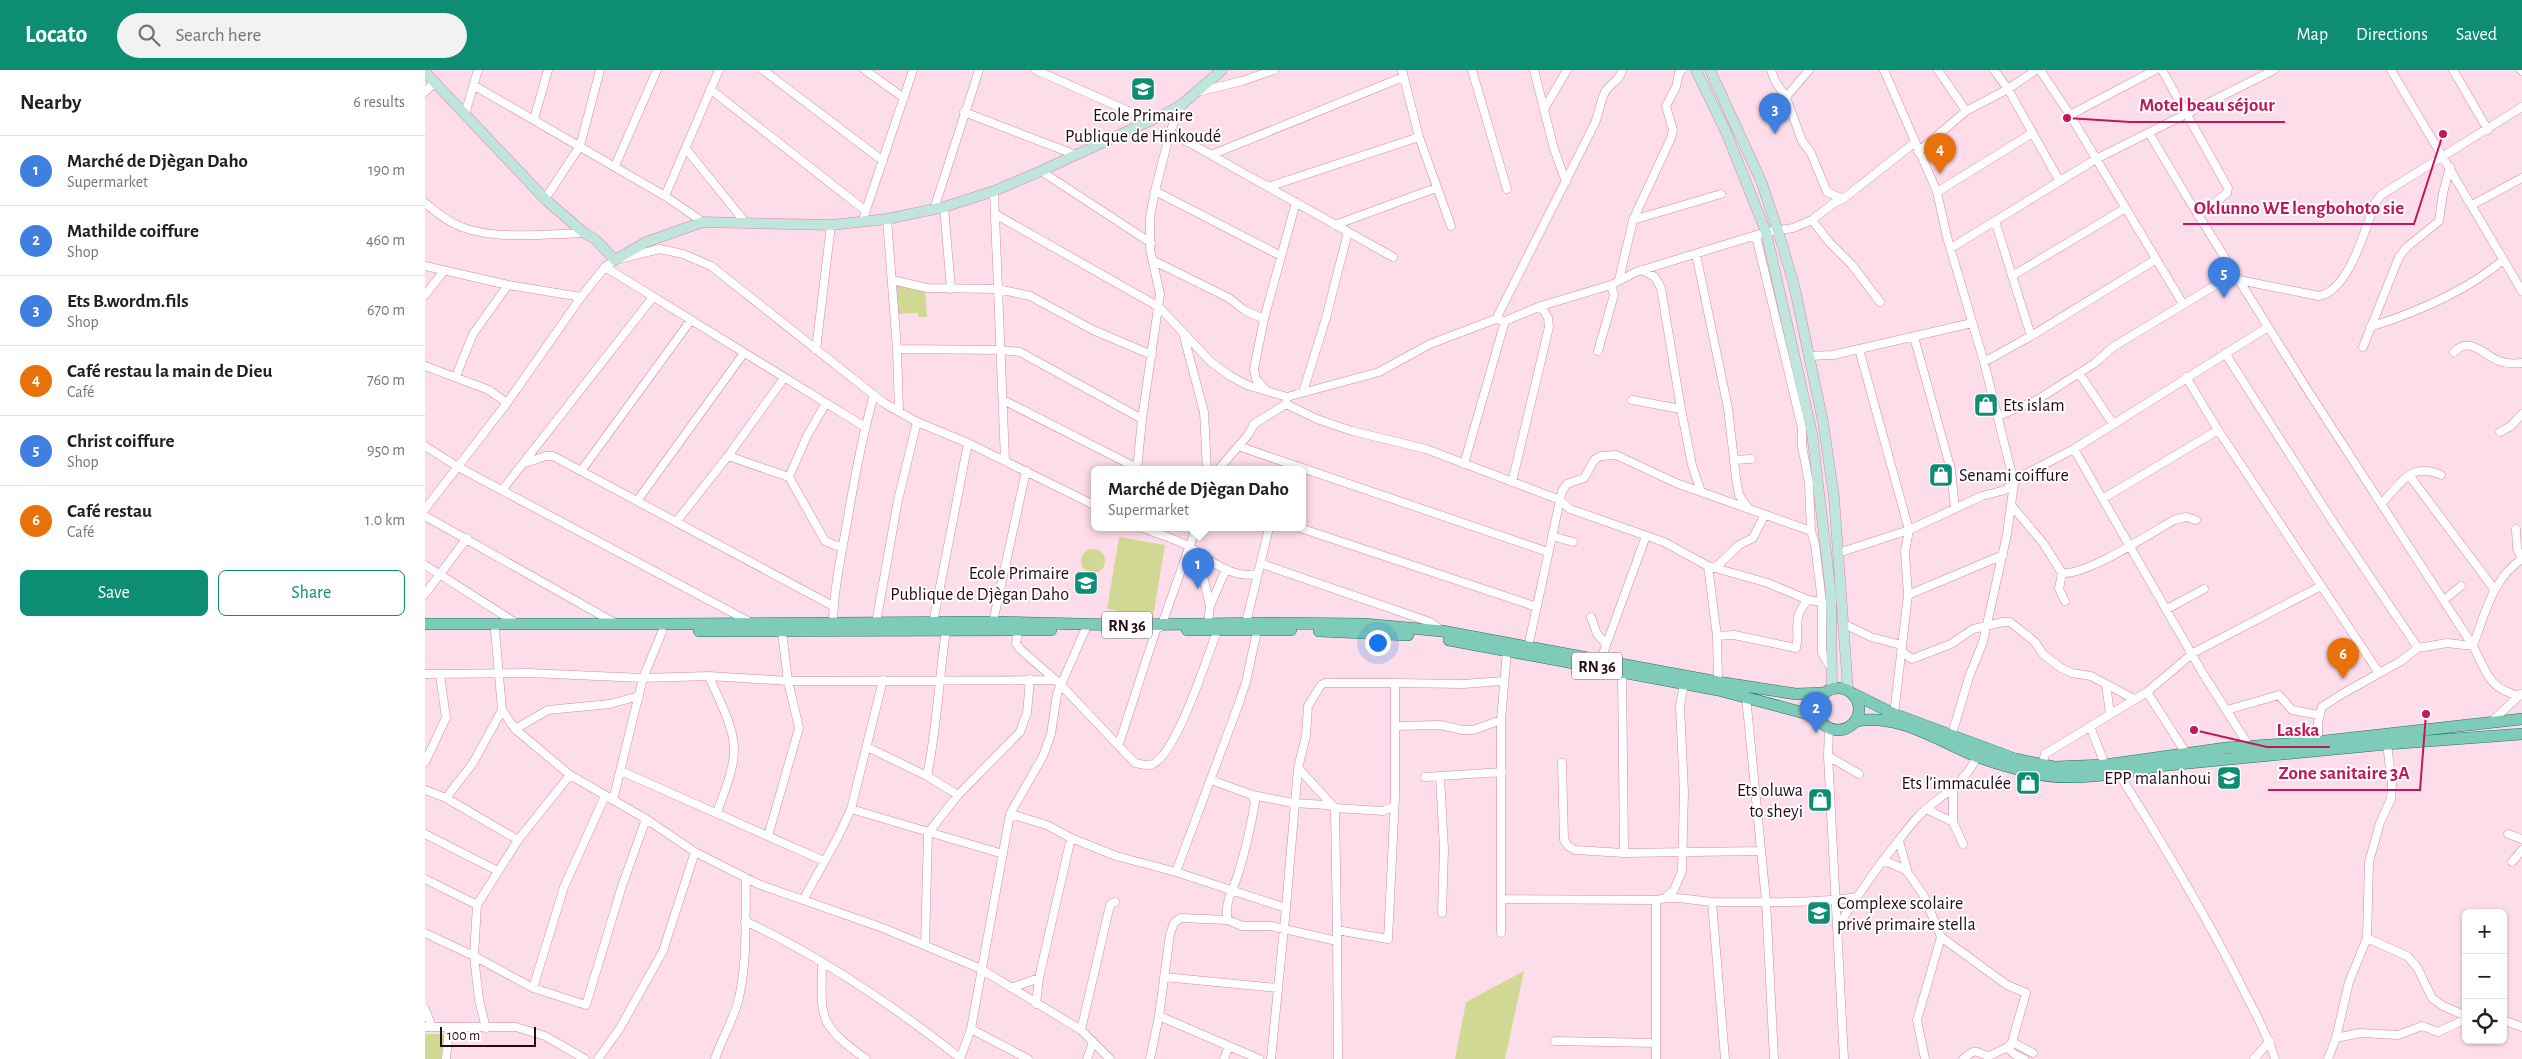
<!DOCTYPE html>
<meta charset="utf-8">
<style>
:root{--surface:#fff;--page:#f2f2f2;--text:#202124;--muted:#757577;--line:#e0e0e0;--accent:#0d8d73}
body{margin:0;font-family:"Alegreya Sans",sans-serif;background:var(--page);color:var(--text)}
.controls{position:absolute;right:15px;bottom:15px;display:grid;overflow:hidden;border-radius:8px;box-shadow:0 1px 4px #0004}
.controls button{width:45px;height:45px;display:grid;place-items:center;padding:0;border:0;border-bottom:1px solid var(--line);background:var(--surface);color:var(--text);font:25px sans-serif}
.scale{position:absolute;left:15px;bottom:12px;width:96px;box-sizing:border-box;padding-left:5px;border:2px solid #260b17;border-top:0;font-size:14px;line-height:18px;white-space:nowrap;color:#260b17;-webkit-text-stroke:4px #fff;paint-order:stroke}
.you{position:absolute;left:952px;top:572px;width:18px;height:18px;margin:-12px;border:4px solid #fff;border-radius:50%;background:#1a73e8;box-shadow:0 0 0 8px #1a73e833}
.badge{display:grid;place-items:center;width:32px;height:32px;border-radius:50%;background:var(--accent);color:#fff;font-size:16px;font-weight:700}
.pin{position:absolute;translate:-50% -41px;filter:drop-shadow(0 1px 2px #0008)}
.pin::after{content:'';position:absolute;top:26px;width:18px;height:15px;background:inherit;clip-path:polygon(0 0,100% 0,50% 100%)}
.popup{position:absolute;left:666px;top:396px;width:215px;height:65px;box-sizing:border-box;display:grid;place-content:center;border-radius:8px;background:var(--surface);filter:drop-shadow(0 1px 4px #0005);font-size:16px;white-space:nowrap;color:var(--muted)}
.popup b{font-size:19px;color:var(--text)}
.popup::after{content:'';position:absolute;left:50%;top:100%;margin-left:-10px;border:10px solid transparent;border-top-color:var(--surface)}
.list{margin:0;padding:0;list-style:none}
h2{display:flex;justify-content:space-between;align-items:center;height:65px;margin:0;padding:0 20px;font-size:21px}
h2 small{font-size:16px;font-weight:400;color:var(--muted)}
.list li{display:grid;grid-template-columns:32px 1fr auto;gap:15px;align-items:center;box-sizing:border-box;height:70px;padding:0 20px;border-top:1px solid var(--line)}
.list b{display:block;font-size:19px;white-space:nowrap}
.list p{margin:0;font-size:16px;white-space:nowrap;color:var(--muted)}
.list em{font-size:16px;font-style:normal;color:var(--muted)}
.actions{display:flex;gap:10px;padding:15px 20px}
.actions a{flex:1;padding:11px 0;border:1px solid var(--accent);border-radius:8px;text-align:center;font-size:18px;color:var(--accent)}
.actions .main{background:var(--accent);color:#fff}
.icon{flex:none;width:28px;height:28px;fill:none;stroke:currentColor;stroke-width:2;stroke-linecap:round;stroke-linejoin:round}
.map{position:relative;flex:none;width:2097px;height:989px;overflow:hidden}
header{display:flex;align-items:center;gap:30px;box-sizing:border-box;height:70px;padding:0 25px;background:var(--accent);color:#fff}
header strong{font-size:24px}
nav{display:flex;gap:28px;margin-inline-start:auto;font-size:18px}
.search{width:350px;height:45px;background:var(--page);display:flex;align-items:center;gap:12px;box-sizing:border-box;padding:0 18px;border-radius:28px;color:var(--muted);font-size:19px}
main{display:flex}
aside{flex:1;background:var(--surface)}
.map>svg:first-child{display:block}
.green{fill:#d1d894}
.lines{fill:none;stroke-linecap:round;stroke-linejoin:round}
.street-casing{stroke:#d48aa9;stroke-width:9}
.secondary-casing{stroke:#d48aa9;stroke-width:11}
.primary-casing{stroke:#297162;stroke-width:12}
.street{stroke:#fff;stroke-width:8}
.secondary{stroke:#bfe5dc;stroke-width:10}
.primary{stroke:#7fcbb9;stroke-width:11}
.labels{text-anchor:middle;stroke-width:4;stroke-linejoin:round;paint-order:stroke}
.shield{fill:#fff;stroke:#67545d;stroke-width:1}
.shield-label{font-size:16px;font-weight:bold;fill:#260b17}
.poi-label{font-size:18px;fill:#260b17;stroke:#fff;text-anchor:end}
.leader{fill:none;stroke:#c2185b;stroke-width:2}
.callout-dot{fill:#c2185b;stroke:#fff;stroke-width:2}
.callout-label{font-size:19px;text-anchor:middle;font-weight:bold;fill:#c2185b;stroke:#fff;stroke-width:4;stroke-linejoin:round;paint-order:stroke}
</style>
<header>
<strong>Locato</strong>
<div class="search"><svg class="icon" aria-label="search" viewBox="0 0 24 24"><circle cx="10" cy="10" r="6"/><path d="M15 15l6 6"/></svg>Search here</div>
<nav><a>Map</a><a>Directions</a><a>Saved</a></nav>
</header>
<main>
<aside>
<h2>Nearby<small>6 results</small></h2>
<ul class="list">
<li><span class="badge" style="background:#3f7fe0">1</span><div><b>Marché de Djègan Daho</b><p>Supermarket</p></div><em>190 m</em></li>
<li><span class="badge" style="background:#3f7fe0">2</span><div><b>Mathilde coiffure</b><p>Shop</p></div><em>460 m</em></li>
<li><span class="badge" style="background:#3f7fe0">3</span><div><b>Ets B.wordm.fils</b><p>Shop</p></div><em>670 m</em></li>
<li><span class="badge" style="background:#e8710a">4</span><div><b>Café restau la main de Dieu</b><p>Café</p></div><em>760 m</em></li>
<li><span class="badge" style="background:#3f7fe0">5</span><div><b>Christ coiffure</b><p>Shop</p></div><em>950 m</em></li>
<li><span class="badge" style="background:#e8710a">6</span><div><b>Café restau</b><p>Café</p></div><em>1.0 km</em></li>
</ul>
<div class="actions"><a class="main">Save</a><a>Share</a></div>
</aside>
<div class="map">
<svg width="2097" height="989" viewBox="0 0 2097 989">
<rect width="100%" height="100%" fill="#fddde9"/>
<path class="green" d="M 471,212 L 500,219 L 502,247 L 494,247 L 493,243 L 470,244 Z
M 694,467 L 740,475 L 728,547 L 682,539 Z
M656 491a12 12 0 1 1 24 0a12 12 0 1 1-24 0Z
M 1099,901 L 1080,989 L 1030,989 L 1041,932 Z
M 0,964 L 19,964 L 16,989 L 0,989 Z"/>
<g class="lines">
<defs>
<path id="street" d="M 338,0 L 458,91
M 440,0 L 479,28
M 611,0 L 726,51
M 977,0 L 994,67 L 1026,156
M 1047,0 L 1082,119
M 1109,0 L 1129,79 L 1141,112
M 1346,0 L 1350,11 L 1361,27 L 1377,71 L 1386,83 L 1402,122 L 1418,129
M 1459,0 L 1512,122 L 1522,167 L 1559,292 L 1589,413 L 1582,464 L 1558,572 L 1544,607 L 1527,664
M 1513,0 L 1541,41
M 1569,0 L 1583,19 L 1634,110
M 1615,0 L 1645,45 L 1758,234
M 1737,0 L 1803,118 L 1802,123 L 1773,146
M 1966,0 L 2097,221
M 2028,0 L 2063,60
M 2096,0 L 2097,1
M 48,15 L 240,126 L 278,152
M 285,19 L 441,141
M 0,22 L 9,13
M 772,22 L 817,11 L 849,0
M 1361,27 L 1384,0
M 1119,39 L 1142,0
M 539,42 L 651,85
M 40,44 L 53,0
M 1645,45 L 1730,0
M 109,49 L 123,0
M 745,62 L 968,187
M 1724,63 L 1762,127 L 1880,316 L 2048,576 C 2062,603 2063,618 2094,626
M 261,79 L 320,152
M 1493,82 L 1541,41 L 1583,19 L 1611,0
M 786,85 L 978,7
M 190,96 L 232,0
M 616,101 L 726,173
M 843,117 L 994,67
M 569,121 L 580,390
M 730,121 L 856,186
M 1512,122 L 1606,64
M 240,126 L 294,0
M 120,129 L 155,76 L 175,0
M 0,133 C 10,141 20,150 32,155 C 66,171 121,164 159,163
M 2047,135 L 2097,108
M 519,137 L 526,219
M 509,139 L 554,0
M 570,144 L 734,237 L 786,292 L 805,306 L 822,315 L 862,327
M 439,146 L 488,0
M 462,149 L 472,279 L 474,341
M 1208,150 L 1296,124
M 1387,150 L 1405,173 L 1427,195 L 1455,232
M 1570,151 L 1606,266 L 1730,190
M 910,155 L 1011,118
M 1331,166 L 1377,358 L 1377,376 L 1384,413 L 1386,461 L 1390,474 L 1397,532 L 1397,583 L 1407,600
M 1526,178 L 1671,89 L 1849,0
M 1271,184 L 1303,338 L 1311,408 L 1314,425 L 1323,438
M 729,191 L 804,228 L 819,240 L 839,249
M 0,196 L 83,215 L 156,227
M 180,197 L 440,357
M 1217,200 L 1230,207 L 1236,218 L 1256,339 L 1267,395 L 1276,422
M 1587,206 L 1699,139
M 467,210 L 502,218 L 573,219 L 605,226 L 668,260 L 727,285
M 1194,210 L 1208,150 L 1246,68 L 1248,60 L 1241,36 L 1251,17 L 1254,3 L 1257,0
M 0,225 L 18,202
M 1071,249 L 1170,53 C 1174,43 1175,32 1180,22 C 1185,13 1195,11 1197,0
M 1945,257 C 1992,242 2041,222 2078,190
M 758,263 L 779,342 L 782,400
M 1489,267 L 1526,400 L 1530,439
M 1938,277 L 1974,187 L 1982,177 L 2014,151 L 2018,123 L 2025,97
M 472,279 L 576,280 L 595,282 L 717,349
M 1434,279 L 1484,460 L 1480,482 L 1483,525 L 1469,644
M 391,280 L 406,155
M 1173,281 L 1189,225 L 1186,215
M 2029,282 C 2044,266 2058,284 2074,291 C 2082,294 2089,294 2097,293
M 1800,283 L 1908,452 L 1993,578
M 1384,286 L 1408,285 L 1547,253
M 1559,292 L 1606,266
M 0,296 L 64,320 L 82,333
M 1654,303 L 1688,354
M 31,306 L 48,264 L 83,215
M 1761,307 L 1793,360 L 1954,603
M 841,320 L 831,309 L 829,299 L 839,249 L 871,132
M 878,322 L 901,248 L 923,162
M 578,330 L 712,398
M 1207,330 L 1256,339
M 861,334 L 892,349 L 927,361 L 1001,379 L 1135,430 L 1145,439 L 1239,472 L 1283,496 L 1343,513 L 1383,530 L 1397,532
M 1573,346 L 1612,330 L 1670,293 L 1688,277 L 1799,210 L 1809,209 L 1894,226 C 1924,221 1940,159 1950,133 L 1956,125 L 2097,37
M 2075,362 L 2086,356 L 2097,344
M 0,376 L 33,397 L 325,552
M 813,376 L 1123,482
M 1649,379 L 1777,602 L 1824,676
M 303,386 L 364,407 L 400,471 L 417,478
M 1309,390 L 1326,389
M 100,393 L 121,386 L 128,386 L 408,536
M 1039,394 L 1080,251
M 712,400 L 717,349 L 735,224 L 725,179 L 725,147 L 730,121 L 745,62 L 756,35
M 793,400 L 823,365 L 829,354 L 861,334 L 862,327 L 954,302 L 1005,274 L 1071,249 L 1080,251 L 1116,236 L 1186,215 L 1211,202 L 1341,162 L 1368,158 L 1387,150 L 1409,133 L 1418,129 L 1489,73
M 156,401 L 266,250
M 1984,405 L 2069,519
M 364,407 L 382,366 L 401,333
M 1087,412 L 1124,257 L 1123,248 L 1116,236
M 78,419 L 228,227
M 1679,428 L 1793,360
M 212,431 L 319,283
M 1957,433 C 1976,413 1986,391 2016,405
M 1587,436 L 1618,473 L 1637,503 L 1634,519 L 1640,531
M 0,439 L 82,333 L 156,227 L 180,197 L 190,190 L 235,179 L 258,184 L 286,196 L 459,333 L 492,352 L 543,373 L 669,435
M 0,446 L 190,553
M 251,452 L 303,386 L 359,308
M 718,458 C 733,464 751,469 765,477 C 784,490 807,509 832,504
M 875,458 L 1112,537
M 1127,466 L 1148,472
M 1413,483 L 1484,460 L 1557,426 L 1580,420 L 1597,406 L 1649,379 L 1843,257
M 778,486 L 778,506 L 785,536
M 837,494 L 1005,552 L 1017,561
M 0,495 L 91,553
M 1283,496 L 1292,566 L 1293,612
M 1292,496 L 1314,475 L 1328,468 L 1339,446
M 1637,503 C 1661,506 1726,463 1749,450 L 1761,447 L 1771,450
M 0,524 L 42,468
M 1483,525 L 1578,485
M 2019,530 L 2036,516
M 1742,539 L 1779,519
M 1166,547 L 1172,564 L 1181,574
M 408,552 C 409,518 416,486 422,453 C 429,410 437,367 449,325
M 568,552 L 601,401
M 451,553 L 473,430 L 492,352
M 508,553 L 543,373
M 783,553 L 785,536 L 801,499
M 821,553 L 844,458
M 1419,554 L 1446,567 L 1476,575
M 736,557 L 771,458
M 70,560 L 77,640 L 90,659 L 145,705 L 221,749 L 270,782 L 333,814 L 458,858 L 556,899 L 656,960 L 685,989
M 593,561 L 591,573 L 595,579 L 635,614 L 710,693 C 716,694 723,697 728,694 C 752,682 782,588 792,561
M 1292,566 L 1309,565 L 1371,578 C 1376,561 1365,549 1383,530
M 1103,577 L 1137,421 L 1142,414 L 1159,408 L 1170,389 L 1176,386 L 1191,385 L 1251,413 L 1386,461
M 1476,581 L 1487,589 L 1526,574 L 1548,559 L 1578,552 L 1585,552 L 1610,572 L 1618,584 L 1636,598 L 1647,603 L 1666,606 L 1709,629
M 1176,589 L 1221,466
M 1197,602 L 1199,783
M 0,604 L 104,603 L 218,608 L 284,606 L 363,611 L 630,610
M 284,606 C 293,629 309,655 309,680 C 309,701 298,724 292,743
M 1681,614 L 1685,644
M 1722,622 L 1761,683
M 1321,626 L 1341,831 L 1349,989
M 1802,640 L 1854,625 L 1867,640 L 1894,645
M 2066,652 L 2096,624
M 970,656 L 1015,655 L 1038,660 L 1048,660 L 1076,650
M 1665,656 L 1680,695
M 1404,658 L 1403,686 L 1419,989
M 90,659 L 123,640 L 185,634 L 214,626
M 1893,671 L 1893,652 L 1897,637 L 1917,624 L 1976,591 L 1993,578 L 2022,573 L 2048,576 C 2060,544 2067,509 2097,489 L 2092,479 L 2091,459
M 694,674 L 731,560
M 442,677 L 502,706 L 533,725
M 1403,686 L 1434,704
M 0,692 L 21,648 L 15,605
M 1137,693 L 1139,770 L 1143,776 L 1150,780 L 1199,783 L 1336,781
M 1617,696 L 1620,684 L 1722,622 L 1768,583 L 1896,516
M 196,701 L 399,791
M 1694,704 C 1737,772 1778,841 1815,913 C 1827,938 1842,962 1850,989
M 502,706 C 512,658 514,609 521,560
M 1015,706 L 1019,779 L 1017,843
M 1000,707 L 1077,702
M 786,710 L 827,725 L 830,732 C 826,755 821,778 814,801 C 810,816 798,834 803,850
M 0,720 L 21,728 L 93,770
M 1528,720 L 1528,752 L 1538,774
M 827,725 L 868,733 L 902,735 L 909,737
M 21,728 L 48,693 L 77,640
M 188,730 L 218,608 L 237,562
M 910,738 L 873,698 L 881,666 L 883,636 L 896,615 L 900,613 L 970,613
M 426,739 L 578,784
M 1501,739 L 1528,752
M 585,744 L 622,755 L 646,768 L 691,786 L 751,802 L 861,838 L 846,989
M 0,764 L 73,801
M 2083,764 L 2097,769
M 343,766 L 374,658 L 363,611 L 357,562
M 1474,771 L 1483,803
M 1458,790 C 1469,777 1479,763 1490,750 C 1512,725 1537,720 1552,686
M 2087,792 L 2097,780
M 751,802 L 813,636 L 821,612 L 832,561
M 0,809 L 52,835
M 1240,828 L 1249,820 L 1257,801 L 1259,722 L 1255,636 L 1259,614
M 1077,829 L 1231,830 C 1250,825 1269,831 1289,832 C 1334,832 1388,834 1432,827 L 1458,790 L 1481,800 L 1499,826 L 1516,867 L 1492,950 L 1500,989
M 378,830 L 413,767 L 426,739 L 458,610
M 1287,832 L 1300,989
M 861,838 L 873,698
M 320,851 C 397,887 469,936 535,988
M 1413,856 L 1432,827
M 912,860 L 910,738 L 958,741 L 969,736
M 0,863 L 49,886 L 108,918 L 161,935 L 197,816 L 221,749
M 1076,863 L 1076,650 L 1082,581
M 1516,867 L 1582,915 L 1601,923 L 1587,972 L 1585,976 L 1564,986 C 1549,983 1554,976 1538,989
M 1942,868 L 1982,886 L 1992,897 L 2007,928 L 2018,936 L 2041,946
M 500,875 L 503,763 L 533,725 L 595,662 L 602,643 L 605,609
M 397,893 C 396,950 393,954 441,989
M 739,907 L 853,918
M 108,918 L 139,817 L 180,726
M 586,918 L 614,908
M 611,934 L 614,908 L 646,768
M 0,939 L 7,957
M 734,946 L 834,989
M 2078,950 L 2097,957
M 0,957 L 91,957 L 120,966 L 160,989
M 61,958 L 54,930 L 49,886 L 52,835 L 93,770 L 145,705
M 546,959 L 603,989
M 656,960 L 685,835 L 690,832
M 1911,968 L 1935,963 L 1973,965 L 1997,956 L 2013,962 L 2041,949
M 1130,971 L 1231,973
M 1587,972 L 1608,983
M 1582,977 L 1589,984 L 1599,989
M 21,989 L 24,958
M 173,989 L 195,958 L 238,881 L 270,782
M 290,989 C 296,971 306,954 312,935 C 323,898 320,848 321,808
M 535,989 L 546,959 L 585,744 L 618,686 L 626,664 L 632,624 L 660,560
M 662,989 L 668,972
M 725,989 L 734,946 L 745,864 L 749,853 L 756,848 L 803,850 L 817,856 L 846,856 L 912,871
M 799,989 L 803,978
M 913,989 L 912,860 L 963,869 L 970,727 L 970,613 L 1038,614 L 1078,611
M 1231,989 L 1231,830
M 1829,989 L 1845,971
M 1903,989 L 1911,968 L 1924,912 L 1942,868 L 1944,792 L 1955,753 L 1966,729 L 1967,714 L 1962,674"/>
<path id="secondary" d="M 1271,0 L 1301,62 L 1341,162 L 1387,363 L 1406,524 L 1407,620
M 1285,0 L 1336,111 L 1353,161 L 1369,215 L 1398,352 L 1409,427 L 1423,620
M 0,2 L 120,129 L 159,163 L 170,169 L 190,190 L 221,172 L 278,152 L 406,155 L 462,149 L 519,137 L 569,121 L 616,101 L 742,43 L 756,35 L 797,0"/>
<path id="primary" d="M 0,554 L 241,554 L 568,552 L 695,555 L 846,553 L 939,554 L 1017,561 L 1293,612 L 1371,624 L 1399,623
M 762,560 L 866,560
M 274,561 L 626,560
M 894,561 L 983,565
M 1024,570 L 1293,620 L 1394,647
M1392 639a21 21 0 1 1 42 0a21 21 0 1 1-42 0Z
M 1429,624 L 1469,644 L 1590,689 L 1629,697 L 1680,695 L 1801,678 L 1891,672 L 2097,649
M 1431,651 C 1475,643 1513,671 1553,687 C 1569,693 1587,698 1603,702 C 1645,713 1691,704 1732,696 L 1962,674 L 2097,664"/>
</defs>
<use href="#street" class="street-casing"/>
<use href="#secondary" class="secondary-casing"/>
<use href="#primary" class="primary-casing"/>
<use href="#street" class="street"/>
<use href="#secondary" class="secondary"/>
<use href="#primary" class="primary"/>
</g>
<defs>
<symbol id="school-square" viewBox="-11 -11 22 22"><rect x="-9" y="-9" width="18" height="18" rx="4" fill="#0d8d73" stroke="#fff"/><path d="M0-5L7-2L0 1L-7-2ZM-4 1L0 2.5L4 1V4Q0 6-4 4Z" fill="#fff"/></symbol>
<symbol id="shop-square" viewBox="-11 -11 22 22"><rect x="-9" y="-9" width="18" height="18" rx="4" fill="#0d8d73" stroke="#fff"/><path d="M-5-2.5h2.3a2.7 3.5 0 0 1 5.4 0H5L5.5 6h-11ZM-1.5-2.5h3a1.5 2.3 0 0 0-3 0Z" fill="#fff"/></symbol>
</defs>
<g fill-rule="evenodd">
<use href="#school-square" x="704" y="5" width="28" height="28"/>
<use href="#shop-square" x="1547" y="321" width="28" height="28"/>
<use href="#shop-square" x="1502" y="391" width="28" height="28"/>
<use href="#school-square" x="647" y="499" width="28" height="28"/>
<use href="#school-square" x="1790" y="694" width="28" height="28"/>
<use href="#shop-square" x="1589" y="699" width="28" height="28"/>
<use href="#shop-square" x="1381" y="716" width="28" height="28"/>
<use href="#school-square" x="1380" y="829" width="28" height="28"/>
</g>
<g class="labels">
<g class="shield">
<rect x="677" y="541.5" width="50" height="27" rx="4"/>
<rect x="1147" y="582.5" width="50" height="27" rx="4"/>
</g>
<g class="shield-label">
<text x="702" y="561">RN 36</text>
<text x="1172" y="602">RN 36</text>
</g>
<g class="poi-label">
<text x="718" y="51" text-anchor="middle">Ecole Primaire<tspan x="718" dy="21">Publique de Hinkoudé</tspan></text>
<text x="1578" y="341" text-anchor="start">Ets islam</text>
<text x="1534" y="411" text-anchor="start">Senami coiffure</text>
<text x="644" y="509">Ecole Primaire<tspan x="644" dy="21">Publique de Djègan Daho</tspan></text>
<text x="1786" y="714">EPP malanhoui</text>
<text x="1586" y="719">Ets l'immaculée</text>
<text x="1378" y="726">Ets oluwa<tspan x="1378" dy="21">to sheyi</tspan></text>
<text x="1412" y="839" text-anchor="start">Complexe scolaire<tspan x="1412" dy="21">privé primaire stella</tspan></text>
</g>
</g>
<path class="leader" d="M1642 48L1705 52H1860M2018 64L1989 154H1758M1769 660L1842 677H1905M2001 644L1995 720H1843"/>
<g class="callout-dot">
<circle cx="1642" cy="48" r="5"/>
<circle cx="2018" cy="64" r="5"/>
<circle cx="1769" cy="660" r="5"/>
<circle cx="2001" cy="644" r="5"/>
</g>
<g class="callout-label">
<text x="1782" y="41">Motel beau séjour</text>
<text x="1874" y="144">Oklunno WE lengbohoto sie</text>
<text x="1873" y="666">Laska</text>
<text x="1919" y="709">Zone sanitaire 3A</text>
</g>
</svg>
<div class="controls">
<button>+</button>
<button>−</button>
<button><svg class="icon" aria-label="locate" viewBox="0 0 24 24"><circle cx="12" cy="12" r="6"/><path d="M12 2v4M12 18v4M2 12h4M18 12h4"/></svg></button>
</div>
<div class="scale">100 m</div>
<div class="you"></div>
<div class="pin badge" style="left:773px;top:519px;background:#3f7fe0">1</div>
<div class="popup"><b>Marché de Djègan Daho</b>Supermarket</div>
<div class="pin badge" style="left:1391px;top:663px;background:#3f7fe0">2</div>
<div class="pin badge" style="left:1350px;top:64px;background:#3f7fe0">3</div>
<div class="pin badge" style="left:1515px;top:104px;background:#e8710a">4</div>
<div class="pin badge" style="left:1799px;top:228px;background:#3f7fe0">5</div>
<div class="pin badge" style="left:1918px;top:609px;background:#e8710a">6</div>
</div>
</main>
